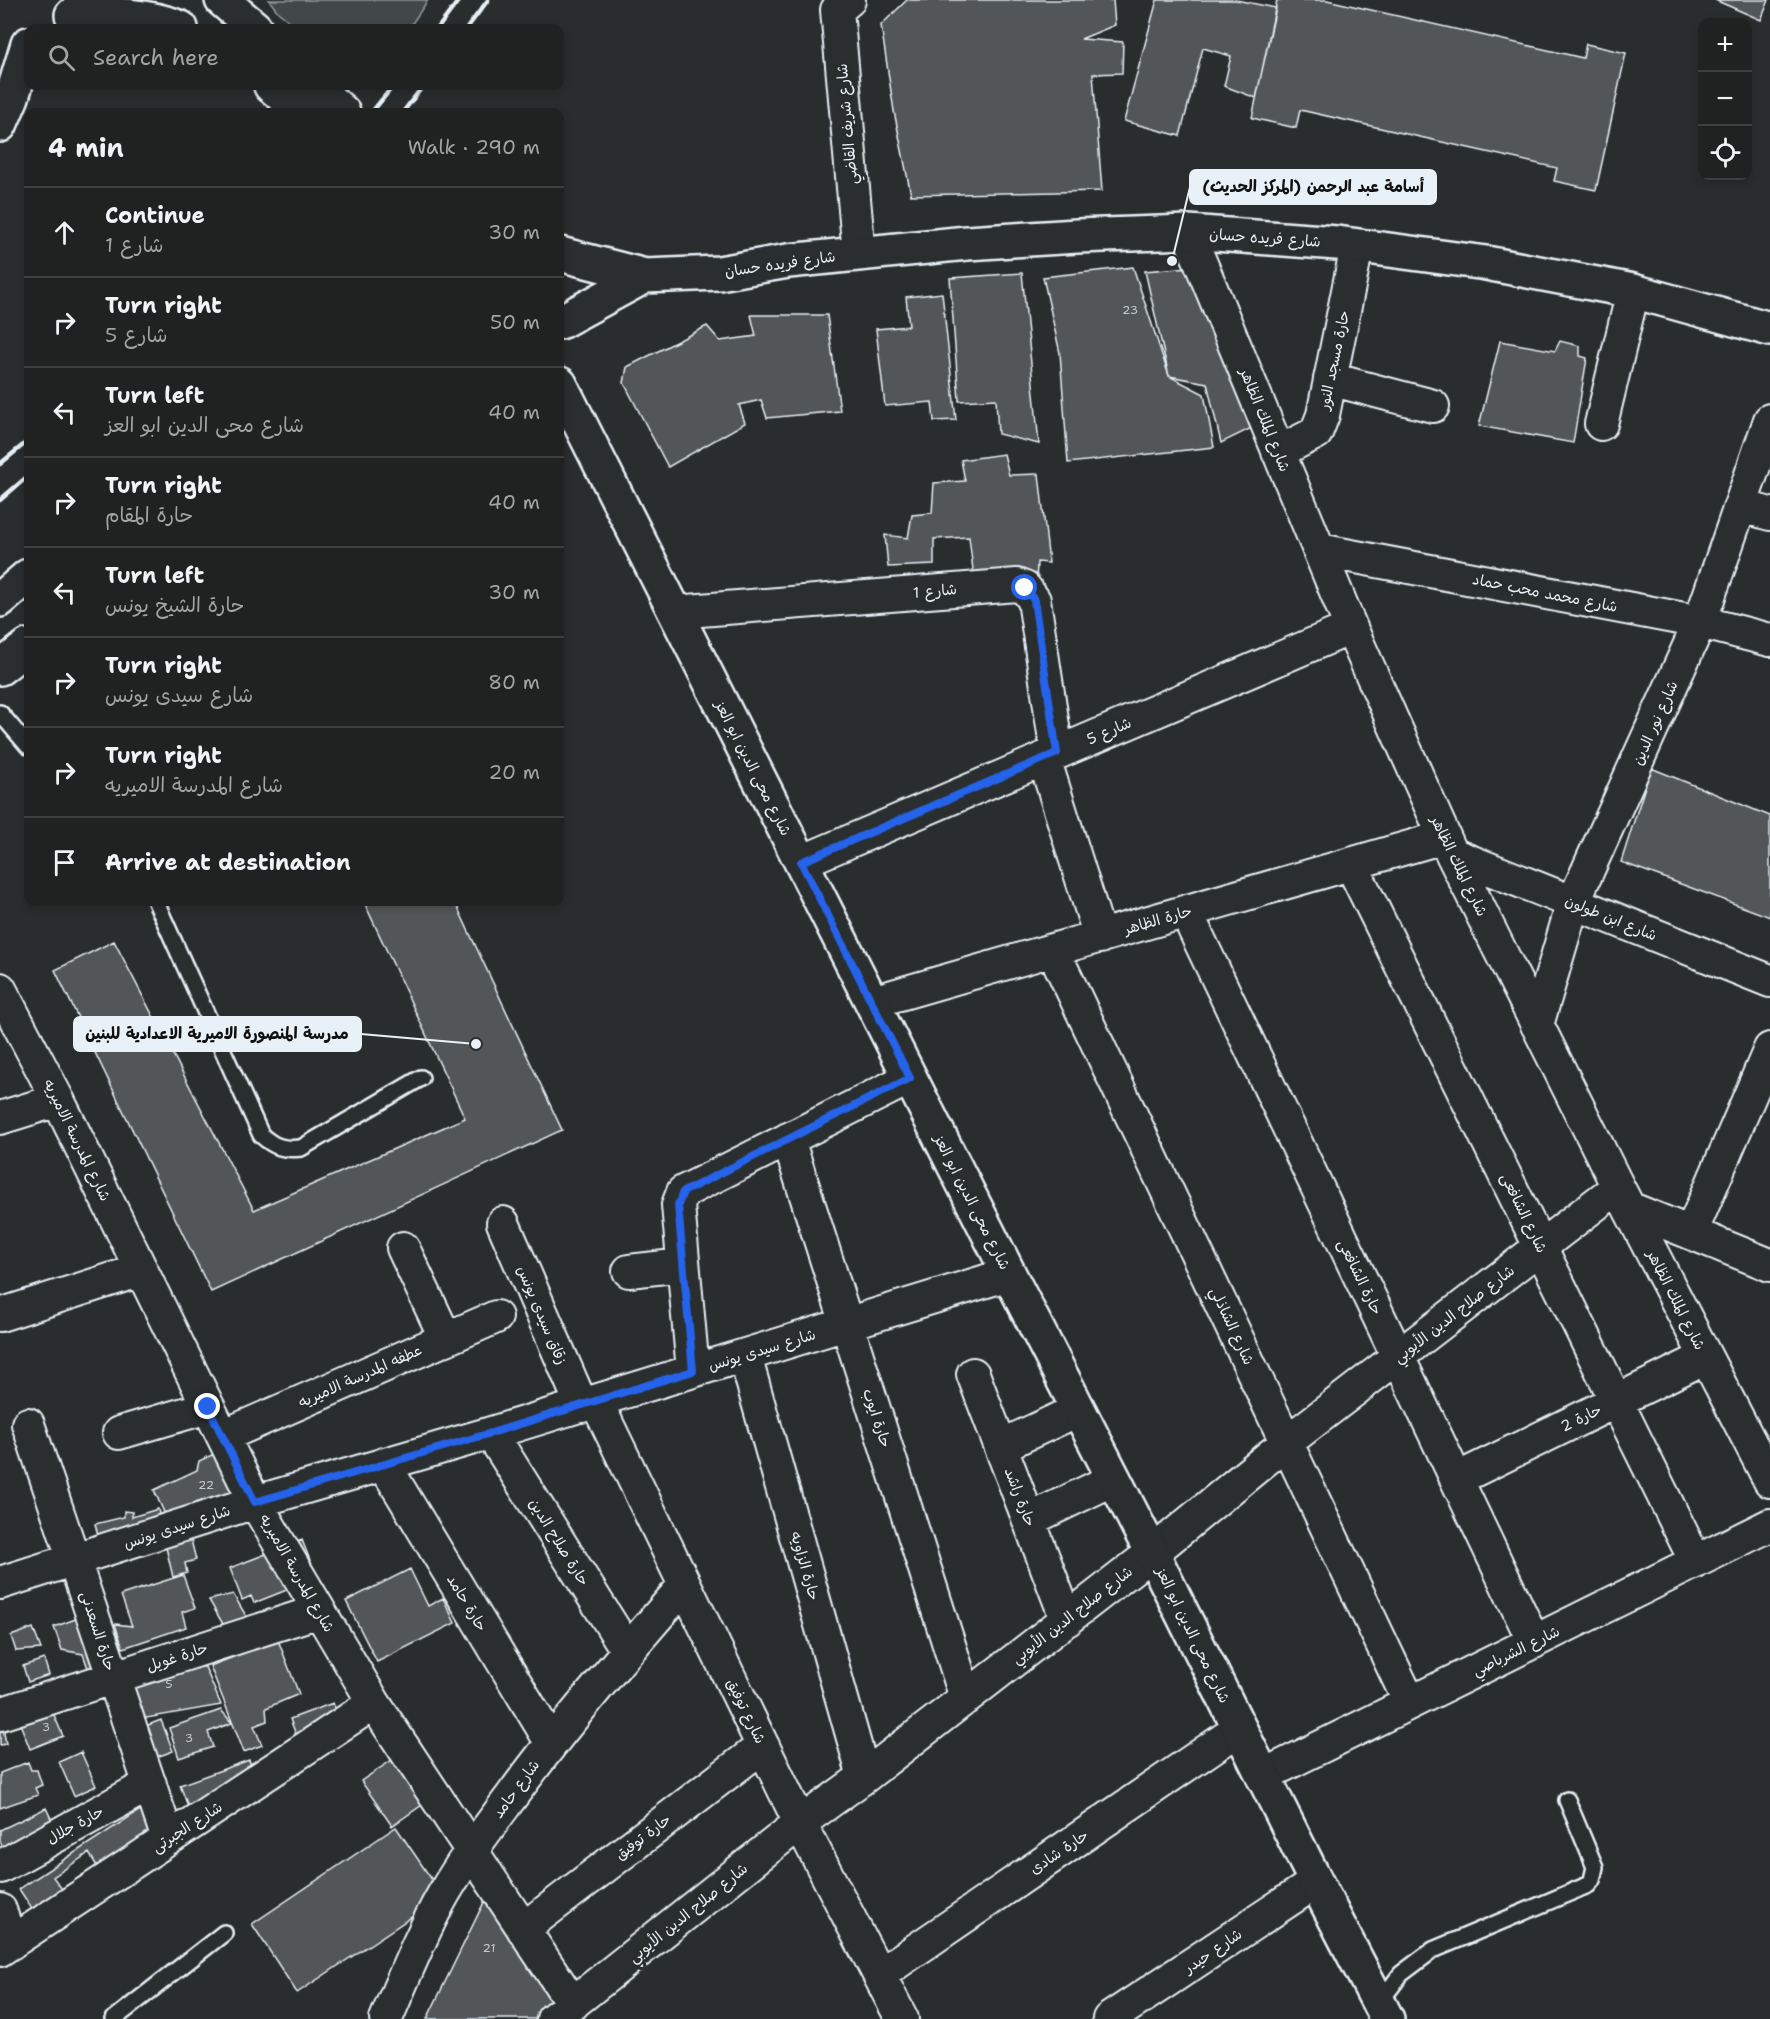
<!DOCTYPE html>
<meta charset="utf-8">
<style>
:root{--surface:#202222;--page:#282a2a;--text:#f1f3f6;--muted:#a2a4a5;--line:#3d3f40}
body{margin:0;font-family:"Shantell Sans","Playpen Sans Arabic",sans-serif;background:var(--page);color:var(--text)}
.controls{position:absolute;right:18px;top:18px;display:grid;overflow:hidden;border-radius:12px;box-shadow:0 3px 9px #0003}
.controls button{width:54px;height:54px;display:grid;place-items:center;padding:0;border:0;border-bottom:2px solid var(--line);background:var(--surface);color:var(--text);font:30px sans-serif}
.stop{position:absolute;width:18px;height:18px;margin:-14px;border:4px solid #2563eb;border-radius:50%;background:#fff}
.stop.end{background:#2563eb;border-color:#fff;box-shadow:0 2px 6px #0008}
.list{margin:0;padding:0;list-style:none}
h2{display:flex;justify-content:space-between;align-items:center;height:78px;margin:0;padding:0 24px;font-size:26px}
h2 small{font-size:20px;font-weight:400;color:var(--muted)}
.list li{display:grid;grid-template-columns:39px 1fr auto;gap:18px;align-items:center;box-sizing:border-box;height:90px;padding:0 24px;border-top:2px solid var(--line)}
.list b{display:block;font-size:22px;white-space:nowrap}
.list p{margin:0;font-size:20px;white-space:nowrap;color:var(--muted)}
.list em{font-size:20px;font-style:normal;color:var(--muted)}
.icon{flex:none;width:33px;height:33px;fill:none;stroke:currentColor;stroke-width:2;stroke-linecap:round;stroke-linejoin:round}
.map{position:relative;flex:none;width:1770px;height:2019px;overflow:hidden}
.search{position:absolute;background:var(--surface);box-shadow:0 3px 9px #0003;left:24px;top:24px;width:540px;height:66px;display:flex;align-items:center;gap:15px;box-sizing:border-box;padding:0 21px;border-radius:12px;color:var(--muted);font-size:22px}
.panel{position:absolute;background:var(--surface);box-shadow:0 3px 9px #0003;left:24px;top:108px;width:540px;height:798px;border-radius:12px}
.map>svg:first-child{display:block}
.green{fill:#424648;stroke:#959ca0;stroke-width:1.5}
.building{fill:#535759;stroke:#e8f1f8;stroke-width:1.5}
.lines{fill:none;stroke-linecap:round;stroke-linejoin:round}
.lane-casing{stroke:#e8f1f8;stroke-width:20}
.street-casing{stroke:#e8f1f8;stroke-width:36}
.secondary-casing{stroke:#e8f1f8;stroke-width:38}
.lane{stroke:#2a2d2e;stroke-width:15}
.street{stroke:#2a2d2e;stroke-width:32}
.secondary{stroke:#2a2d2e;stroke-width:33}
.rail{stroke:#e8f1f8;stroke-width:4.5}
.route{stroke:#2563eb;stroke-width:8}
.labels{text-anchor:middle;stroke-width:6;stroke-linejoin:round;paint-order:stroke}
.number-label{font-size:12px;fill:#c3cad0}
.street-label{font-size:15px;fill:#e8f1f8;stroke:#2a2d2e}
.leader{fill:none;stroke:#e8f1f8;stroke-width:2}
.callout-dot{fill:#e8f1f8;stroke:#2a2d2e;stroke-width:2}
.callout{fill:#e8f1f8;stroke:#e8f1f8;stroke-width:2}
.callout-label{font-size:16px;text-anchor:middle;font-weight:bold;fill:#111}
</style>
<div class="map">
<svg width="1770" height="2019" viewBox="0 0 1770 2019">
<rect width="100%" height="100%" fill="#2a2d2e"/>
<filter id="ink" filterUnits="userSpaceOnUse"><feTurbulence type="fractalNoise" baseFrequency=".0167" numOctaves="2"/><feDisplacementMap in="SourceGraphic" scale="12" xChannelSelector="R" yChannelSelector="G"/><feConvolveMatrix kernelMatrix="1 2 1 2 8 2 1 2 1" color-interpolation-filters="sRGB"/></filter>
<g filter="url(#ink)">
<path class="green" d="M 269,0 L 428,0 L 409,28 L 298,28 L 278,12 Z"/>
<path class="building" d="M 907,0 L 1113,0 L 1115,25 L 1081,39 L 1123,42 L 1122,73 L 1093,74 L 1102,191 L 911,195 L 894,111 L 881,25 Z
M 1157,0 L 1236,0 L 1276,8 L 1256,98 L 1224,86 L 1231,56 L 1203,48 L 1180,136 L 1124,121 Z
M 1277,0 L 1327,0 L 1583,58 L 1586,44 L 1626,53 L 1596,190 L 1554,181 L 1557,168 L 1300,110 L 1296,128 L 1252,118 Z
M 1715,0 L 1769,0 L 1761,20 Z
M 1202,266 L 1266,421 L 1221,443 L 1207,383 L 1169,376 L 1145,271 Z
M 1133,267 L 1169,376 L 1204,394 L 1214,447 L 1068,463 L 1060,353 L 1043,277 Z
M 1022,273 L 1039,444 L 998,434 L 996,399 L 959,401 L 950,278 Z
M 942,293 L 956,420 L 934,421 L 932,402 L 885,406 L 876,329 L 909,326 L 906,297 Z
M 751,315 L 827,315 L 840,411 L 767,418 L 761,400 L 739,405 L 745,423 L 668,467 L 624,383 L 627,367 L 707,326 L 720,341 L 756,336 Z
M 1500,341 L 1555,351 L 1560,341 L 1580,346 L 1580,356 L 1587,358 L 1573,443 L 1479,426 Z
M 1004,454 L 1009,475 L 1039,474 L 1049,563 L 1037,562 L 1036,587 L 974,578 L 969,537 L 934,539 L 934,565 L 888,567 L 885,535 L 908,538 L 912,515 L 932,513 L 934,483 L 965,481 L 961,460 Z
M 1651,768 L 1770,816 L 1770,917 L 1621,862 Z
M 364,902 L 455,902 L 562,1130 L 211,1292 L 55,970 L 114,941 L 254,1210 L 465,1118 Z
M 229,1447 L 247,1485 L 168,1521 L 154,1490 L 197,1470 L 199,1461 Z
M 158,1509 L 160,1518 L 101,1547 L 95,1524 L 124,1517 L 124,1511 L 132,1512 L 132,1517 Z
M 189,1532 L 196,1560 L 185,1563 L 187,1573 L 173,1577 L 164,1539 Z
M 302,1540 L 317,1578 L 254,1603 L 251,1596 L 242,1600 L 230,1568 Z
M 410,1569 L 428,1606 L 443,1598 L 455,1623 L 377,1662 L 346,1601 Z
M 183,1575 L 195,1608 L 182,1612 L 186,1627 L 123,1648 L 115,1624 L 132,1626 L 121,1595 Z
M 233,1594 L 248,1619 L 227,1631 L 209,1600 Z
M 89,1614 L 111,1675 L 93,1682 L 83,1654 L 62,1650 L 54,1627 Z
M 33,1628 L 41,1649 L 16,1651 L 11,1636 Z
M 278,1640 L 299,1694 L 266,1708 L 267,1721 L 254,1726 L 262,1745 L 244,1752 L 210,1666 Z
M 44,1659 L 49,1675 L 28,1682 L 23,1666 Z
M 177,1666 L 205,1667 L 221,1705 L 141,1719 L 132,1674 Z
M 333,1703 L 345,1735 L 307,1763 L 290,1719 Z
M 51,1708 L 63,1736 L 30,1749 L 19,1721 Z
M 221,1710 L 232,1723 L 208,1732 L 213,1747 L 179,1758 L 169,1728 Z
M 161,1720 L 173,1751 L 154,1758 L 143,1727 Z
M 3,1727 L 6,1744 L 0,1745 L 0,1728 Z
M 81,1752 L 96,1786 L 74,1796 L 59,1762 Z
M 398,1756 L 429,1800 L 392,1826 L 361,1781 Z
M 249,1760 L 253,1770 L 196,1828 L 180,1785 Z
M 28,1762 L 31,1770 L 37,1770 L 42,1785 L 35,1788 L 38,1795 L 0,1808 L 0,1773 Z
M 146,1806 L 165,1835 L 103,1876 L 89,1853 L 53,1877 L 62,1889 L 32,1909 L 19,1889 Z
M 46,1808 L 55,1827 L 5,1851 L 0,1841 L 0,1830 Z
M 396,1827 L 443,1896 L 297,1993 L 252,1924 Z
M 490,1890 L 572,2008 L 556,2019 L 427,2019 Z"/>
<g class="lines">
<defs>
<path id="lane" d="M 0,713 L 28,746
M 156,902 L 261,1135 C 274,1147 283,1150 301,1148 L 421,1078
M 1379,2003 L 1401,1974 L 1433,1950 L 1588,1885 L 1592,1880 L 1595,1867 L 1567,1800
M 114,2019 L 224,1933"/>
<path id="street" d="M 849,0 L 837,10 L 859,254
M 1188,232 L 1351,628 L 1452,854 L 1618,1187 L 1770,1481
M 1330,379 L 1433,406
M 1601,424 L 1633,291
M 1278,452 L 1316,433 L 1323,415 L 1357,246
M 1741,506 L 1770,514
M 1319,550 L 1700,622 L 1770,640
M 675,612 L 1017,585 L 1025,588 L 1034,600 L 1057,753
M 1044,758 L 1100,937
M 1452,854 L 1770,981
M 801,862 L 1351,628
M 1351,864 L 1696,1562
M 1186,912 L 1534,1642
M 1053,950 L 1410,1703
M 0,989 L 58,1100 L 255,1502 L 374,1703 L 573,2004
M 872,1002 L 1444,837
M 1537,1025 L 1573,903 L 1700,622 L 1770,420
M 0,1118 L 58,1100
M 788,1139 L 966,1698
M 1629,1208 L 1770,1265
M 503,1223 L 582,1406
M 1691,1233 L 1770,1049
M 403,1248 L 446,1339
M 629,1271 L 683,1265
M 0,1315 L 141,1270
M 745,1356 L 864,1777
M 693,1371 L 678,1205 L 683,1192 L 910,1078
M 973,1374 L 1067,1620
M 596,1401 L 800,1823 L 902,2019
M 28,1424 L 168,1839
M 119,1433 L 208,1407
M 491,1433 L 627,1650
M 223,1436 L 496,1317
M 1001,1446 L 1078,1410
M 384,1464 L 551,1742
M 1457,1479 L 1706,1357
M 1029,1520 L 1114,1479
M 0,1583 L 255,1502 L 491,1433 L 1009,1274
M 0,1714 L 319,1611
M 1262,1776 L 1770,1525
M 0,1867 L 150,1784
M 0,1910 L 11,1943
M 523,1929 L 763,1746
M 0,1950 L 374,1703
M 879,1975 L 1239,1729
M 386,2019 C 404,1977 421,1934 443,1895 C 463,1860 487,1829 511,1797 C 565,1723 624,1654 685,1585
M 553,2019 L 800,1823 L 864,1777 L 1152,1553 L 1287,1442 L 1618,1187
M 1109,2019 L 1316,1882"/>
<path id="secondary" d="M 222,0 L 255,28
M 72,15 C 109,14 146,14 181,28
M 271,86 L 303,112
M 313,86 L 343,112
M 0,125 L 12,97 L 28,44
M 560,254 L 645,276 L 719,273 L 788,261 L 967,243 L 1077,236 L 1188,232 L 1337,243 L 1486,263 L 1633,291 L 1770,329
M 560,322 L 645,276
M 560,384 L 1009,1274 L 1152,1553 L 1316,1882 L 1387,2019
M 0,600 L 28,576
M 0,668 L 28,646"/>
</defs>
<use href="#lane" class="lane-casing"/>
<use href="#street" class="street-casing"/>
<use href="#secondary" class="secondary-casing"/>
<use href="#lane" class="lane"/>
<use href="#street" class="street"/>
<use href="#secondary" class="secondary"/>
<path class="rail" d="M 438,28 L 459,0
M 467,28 L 488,0
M 372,112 L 393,86
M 403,112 L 423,86
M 0,464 L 28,441
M 0,500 L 28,476"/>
</g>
</g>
<g class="lines" filter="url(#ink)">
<path class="route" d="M 208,1407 L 255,1502 L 491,1433 L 693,1371 L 678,1205 L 683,1192 L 910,1078 L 801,862 L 1057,753 L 1034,600 L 1025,588"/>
</g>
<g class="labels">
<g class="number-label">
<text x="1130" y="314">23</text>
<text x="206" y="1489">22</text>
<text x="169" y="1688">5</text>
<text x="46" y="1731">3</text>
<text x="189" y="1742">3</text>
<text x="489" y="1952">21</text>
</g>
<g class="street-label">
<text transform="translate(847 124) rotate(-95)" y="5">شارع شريف القاضي</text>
<text transform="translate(1265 238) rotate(4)" y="5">شارع فريده حسان</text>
<text transform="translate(780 264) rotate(-8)" y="5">شارع فريده حسان</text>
<text transform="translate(1334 360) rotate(-78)" y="5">حارة مسجد النور</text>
<text transform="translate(1265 420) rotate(68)" y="5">شارع الملك الظاهر</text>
<text transform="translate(935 591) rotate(-5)" y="5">شارع 1</text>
<text transform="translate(1545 593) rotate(11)" y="5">شارع محمد محب حماد</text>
<text transform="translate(1655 723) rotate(-66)" y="5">شارع نور الدين</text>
<text transform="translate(1109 731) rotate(-23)" y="5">شارع 5</text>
<text transform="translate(753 768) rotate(63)" y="5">شارع محى الدين ابو العز</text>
<text transform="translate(1459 866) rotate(64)" y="5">شارع الملك الظاهر</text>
<text transform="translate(1611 918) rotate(22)" y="5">شارع ابن طولون</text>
<text transform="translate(1158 920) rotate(-16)" y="5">حارة الظاهر</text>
<text transform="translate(77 1140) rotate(64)" y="5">شارع المدرسة الاميريه</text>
<text transform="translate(972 1202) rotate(63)" y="5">شارع محى الدين ابو العز</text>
<text transform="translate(1524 1213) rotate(64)" y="5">شارع الشافعى</text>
<text transform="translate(1360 1277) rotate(64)" y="5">حارة الشافعى</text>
<text transform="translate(1676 1300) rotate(63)" y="5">شارع الملك الظاهر</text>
<text transform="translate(1454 1314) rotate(-38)" y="5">شارع صلاح الدين الأيوبي</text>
<text transform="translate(542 1315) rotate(67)" y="5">زقاق سيدى يونس</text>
<text transform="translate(1232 1326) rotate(65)" y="5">شارع الشاذلي</text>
<text transform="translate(762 1350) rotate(-17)" y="5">شارع سيدى يونس</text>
<text transform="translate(360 1376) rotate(-24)" y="5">عطفه المدرسة الاميريه</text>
<text transform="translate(877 1418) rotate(72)" y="5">حارة ايوب</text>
<text transform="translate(1581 1418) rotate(-26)" y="5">حارة 2</text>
<text transform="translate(1020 1497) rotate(69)" y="5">حارة راشد</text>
<text transform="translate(177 1527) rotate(-18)" y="5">شارع سيدى يونس</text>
<text transform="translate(559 1542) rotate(58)" y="5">حارة صلاح الدين</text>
<text transform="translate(805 1566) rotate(74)" y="5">حارة الزاويه</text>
<text transform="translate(297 1573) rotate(60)" y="5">شارع المدرسة الاميريه</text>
<text transform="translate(467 1603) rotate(59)" y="5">حارة حامد</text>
<text transform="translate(1072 1615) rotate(-38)" y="5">شارع صلاح الدين الأيوبي</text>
<text transform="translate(98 1631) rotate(72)" y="5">حارة السعدنى</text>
<text transform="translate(1193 1635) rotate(64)" y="5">شارع محى الدين ابو العز</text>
<text transform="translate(1516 1651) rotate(-26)" y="5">شارع الشرباصي</text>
<text transform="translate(177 1657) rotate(-18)" y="5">حارة غويل</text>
<text transform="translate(746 1711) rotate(64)" y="5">شارع توفيق</text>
<text transform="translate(516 1789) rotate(-54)" y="5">شارع حامد</text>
<text transform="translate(75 1825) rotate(-29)" y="5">حارة جلال</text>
<text transform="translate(187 1827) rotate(-33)" y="5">شارع الجبرتى</text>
<text transform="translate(643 1837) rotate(-37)" y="5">حارة توفيق</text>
<text transform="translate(1059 1852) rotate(-34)" y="5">حارة شادى</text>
<text transform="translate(688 1913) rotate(-39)" y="5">شارع صلاح الدين الأيوبي</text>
<text transform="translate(1213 1951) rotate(-34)" y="5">شارع حيدر</text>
</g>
</g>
<path class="leader" d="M1172 261L1190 187M476 1044L361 1034"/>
<g class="callout-dot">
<circle cx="1172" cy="261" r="6"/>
<circle cx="476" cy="1044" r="6"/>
</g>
<g class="callout">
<rect x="1190" y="170" width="246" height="34" rx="6"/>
<rect x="74" y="1017" width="287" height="34" rx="6"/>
</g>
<g class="callout-label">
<text x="1313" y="192">أسامة عبد الرحمن (المركز الحديث)</text>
<text x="217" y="1039">مدرسة المنصورة الاميرية الاعدادية للبنين</text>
</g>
</svg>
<div class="controls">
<button>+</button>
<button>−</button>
<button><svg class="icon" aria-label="locate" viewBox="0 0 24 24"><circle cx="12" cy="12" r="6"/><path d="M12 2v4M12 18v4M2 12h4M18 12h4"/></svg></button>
</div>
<div class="stop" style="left:1025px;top:588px"></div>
<div class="stop end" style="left:208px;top:1407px"></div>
<div class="search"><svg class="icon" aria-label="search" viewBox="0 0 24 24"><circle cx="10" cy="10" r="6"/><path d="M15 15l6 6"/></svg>Search here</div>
<section class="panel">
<h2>4 min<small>Walk · 290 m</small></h2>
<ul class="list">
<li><svg class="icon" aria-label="ahead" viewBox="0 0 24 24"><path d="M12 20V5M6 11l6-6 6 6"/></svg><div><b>Continue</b><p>شارع 1</p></div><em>30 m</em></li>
<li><svg class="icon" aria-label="right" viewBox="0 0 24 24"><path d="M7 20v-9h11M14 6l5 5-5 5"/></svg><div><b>Turn right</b><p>شارع 5</p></div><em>50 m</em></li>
<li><svg class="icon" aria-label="left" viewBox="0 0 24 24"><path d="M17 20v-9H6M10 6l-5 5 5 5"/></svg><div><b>Turn left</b><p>شارع محى الدين ابو العز</p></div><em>40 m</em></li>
<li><svg class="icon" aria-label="right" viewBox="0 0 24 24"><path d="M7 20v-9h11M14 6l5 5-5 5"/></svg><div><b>Turn right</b><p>حارة المقام</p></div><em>40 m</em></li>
<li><svg class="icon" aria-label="left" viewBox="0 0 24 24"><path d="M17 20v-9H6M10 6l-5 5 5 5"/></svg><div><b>Turn left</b><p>حارة الشيخ يونس</p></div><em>30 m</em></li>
<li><svg class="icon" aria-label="right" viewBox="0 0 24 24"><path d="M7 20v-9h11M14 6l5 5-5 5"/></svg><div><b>Turn right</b><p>شارع سيدى يونس</p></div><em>80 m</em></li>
<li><svg class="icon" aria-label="right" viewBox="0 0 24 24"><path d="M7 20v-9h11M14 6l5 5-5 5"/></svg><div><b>Turn right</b><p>شارع المدرسة الاميريه</p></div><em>20 m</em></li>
<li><svg class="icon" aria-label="arrive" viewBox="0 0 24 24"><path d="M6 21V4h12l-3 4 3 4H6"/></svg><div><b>Arrive at destination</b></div></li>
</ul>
</section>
</div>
